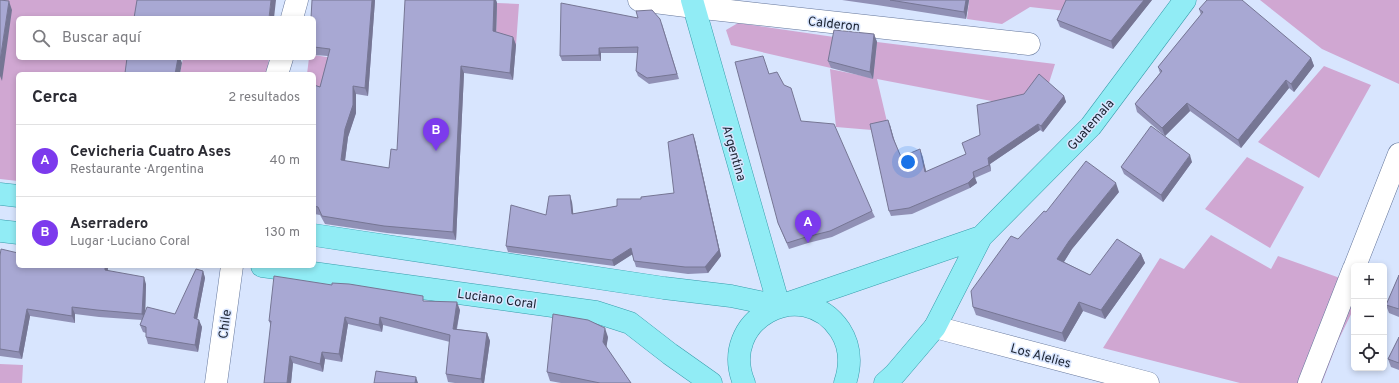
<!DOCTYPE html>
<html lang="es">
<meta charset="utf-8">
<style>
:root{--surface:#fff;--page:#f7f7f7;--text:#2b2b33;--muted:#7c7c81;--line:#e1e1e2;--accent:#7c3aed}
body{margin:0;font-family:Overpass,sans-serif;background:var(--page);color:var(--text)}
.controls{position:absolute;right:12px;bottom:12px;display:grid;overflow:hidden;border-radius:6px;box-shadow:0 2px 6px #0003}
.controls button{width:36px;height:36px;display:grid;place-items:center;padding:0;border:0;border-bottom:1px solid var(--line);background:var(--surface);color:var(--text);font:20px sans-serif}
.you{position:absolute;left:908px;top:162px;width:14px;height:14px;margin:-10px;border:3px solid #fff;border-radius:50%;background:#1a73e8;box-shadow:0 0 0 6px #1a73e833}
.badge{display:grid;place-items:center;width:26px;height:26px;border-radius:50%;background:var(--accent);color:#fff;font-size:13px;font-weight:700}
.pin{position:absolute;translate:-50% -33px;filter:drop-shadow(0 1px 2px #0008)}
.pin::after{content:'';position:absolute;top:21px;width:14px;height:12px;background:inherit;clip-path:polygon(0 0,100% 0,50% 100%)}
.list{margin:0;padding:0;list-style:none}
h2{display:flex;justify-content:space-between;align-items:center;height:52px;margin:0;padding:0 16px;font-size:17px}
h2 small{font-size:13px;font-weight:400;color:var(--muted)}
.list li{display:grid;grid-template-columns:26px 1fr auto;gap:12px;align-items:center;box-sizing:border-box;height:72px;padding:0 16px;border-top:1px solid var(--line)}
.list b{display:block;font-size:15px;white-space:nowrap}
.list p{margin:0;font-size:13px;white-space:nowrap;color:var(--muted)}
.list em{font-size:13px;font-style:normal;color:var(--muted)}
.icon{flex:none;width:22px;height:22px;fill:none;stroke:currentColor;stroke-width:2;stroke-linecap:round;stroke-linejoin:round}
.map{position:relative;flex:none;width:1399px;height:383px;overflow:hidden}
.search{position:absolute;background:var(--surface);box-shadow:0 2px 6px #0003;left:16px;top:16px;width:300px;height:44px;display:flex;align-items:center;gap:10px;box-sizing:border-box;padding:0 14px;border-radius:6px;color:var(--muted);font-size:15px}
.panel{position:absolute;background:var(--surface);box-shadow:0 2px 6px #0003;left:16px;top:72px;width:300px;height:196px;border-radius:6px}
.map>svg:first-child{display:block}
.green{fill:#d0a7d2}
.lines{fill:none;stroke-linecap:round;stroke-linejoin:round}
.minor-casing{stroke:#64769b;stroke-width:23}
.major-casing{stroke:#389dac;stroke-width:23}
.minor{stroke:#fff;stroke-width:22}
.major{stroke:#91ecf5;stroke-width:22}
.wall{fill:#9090b5}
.shaded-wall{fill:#767694}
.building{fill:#a8a8d3;stroke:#767694}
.labels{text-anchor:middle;stroke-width:3;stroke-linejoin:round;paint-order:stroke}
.street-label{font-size:13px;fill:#1b2332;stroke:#d8e5fe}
</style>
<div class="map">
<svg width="1399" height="383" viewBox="0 0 1399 383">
<rect width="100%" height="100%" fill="#d8e5fe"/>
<path class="green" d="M 0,0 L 141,0 L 138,18 L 18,18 L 18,58 L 132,58 L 129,74 L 18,74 L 18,181 L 0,179 Z
M 969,0 L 1071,0 L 1066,11 L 1030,7 L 1002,24 L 967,19 Z
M 1260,0 L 1399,0 L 1399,84 L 1322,49 Z
M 497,3 L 519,4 L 516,45 L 496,40 Z
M 738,23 L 834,37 L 831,68 L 731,45 L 726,30 Z
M 877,42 L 1055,64 L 1048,86 L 1024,103 L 1007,104 L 877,79 L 888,126 L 872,130 L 836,127 L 830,69 L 873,78 Z
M 314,55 L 333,58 L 326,87 L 314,87 L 314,74 L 307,74 L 309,58 L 314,58 Z
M 183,58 L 269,58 L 267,74 L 180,74 Z
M 1324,66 L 1371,85 L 1319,178 L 1258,142 Z
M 1247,157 L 1304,187 L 1270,248 L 1205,209 Z
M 1211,235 L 1271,269 L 1278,256 L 1354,283 L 1354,308 L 1338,341 L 1322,383 L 1240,383 L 1103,348 L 1160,258 L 1184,269 Z
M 0,364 L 23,365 L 22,383 L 0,383 Z"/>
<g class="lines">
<defs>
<path id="minor" d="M 639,0 L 694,7 L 1029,44
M 292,18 L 297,0
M 277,74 L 282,58
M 1355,266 L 1399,154
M 935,327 L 1148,383
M 216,383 L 232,266
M 1309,383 L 1354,268"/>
<path id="major" d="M 692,0 L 779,306
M 0,194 L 18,196
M 0,231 L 18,233
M 314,235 L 664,288 L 731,296 L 779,306
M 262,266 L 596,312 L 630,323 L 670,354 L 711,383
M 789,303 L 981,237
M 744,383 C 718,320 802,274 840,330 C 851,347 851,365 845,383
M 885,383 L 895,374 L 935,327 L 981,237 L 1091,126 L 1185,0"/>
</defs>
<use href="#minor" class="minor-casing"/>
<use href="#major" class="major-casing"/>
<use href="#minor" class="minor"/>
<use href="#major" class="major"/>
</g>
<path class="wall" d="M 312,0 L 375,0 L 368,96 L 356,94 L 356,113 L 348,137 L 345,161 L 389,168 L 397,150 L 494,0 L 496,0 L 497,3 L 496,32 L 513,37 L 516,45 L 513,80 L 464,73 L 456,240 L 387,233 L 325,224 L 320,215 L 314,214 L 314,85 L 320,87 L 328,56 L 314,55 L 314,18 Z
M 842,0 L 969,0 L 966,19 L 877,5 Z
M 1152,0 L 1113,49 L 1060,27 L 1057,20 Z
M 1199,9 L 1311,58 L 1314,66 L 1294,92 L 1289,88 L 1241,148 L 1190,111 L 1165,136 L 1137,112 L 1135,104 L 1160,73 L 1158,67 L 1201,15 Z
M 662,24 L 679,79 L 649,84 L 638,76 L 636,71 L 638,53 L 601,53 L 601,61 L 562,61 L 560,56 Z
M 874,34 L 877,42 L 873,79 L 831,68 L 828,61 Z
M 769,74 L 801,121 L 872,211 L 875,217 L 832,237 L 808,243 L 789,249 L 778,223 Z
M 1024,94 L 1064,96 L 1066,102 L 1043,132 L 1040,130 L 990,164 L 991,171 L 975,178 L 977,183 L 970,188 L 912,214 L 891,216 L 889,211 L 890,125 L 895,142 L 901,157 L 922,155 L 926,172 L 966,154 L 980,135 Z
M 695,140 L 721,256 L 708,273 L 688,274 L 636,267 L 632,254 L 614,266 L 508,252 L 506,246 L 546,215 L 572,202 L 573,214 L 617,206 L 641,199 L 674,193 Z
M 1192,162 L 1163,202 L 1124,174 L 1121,167 Z
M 1119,192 L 1072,249 L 1064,262 L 1090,275 L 1141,254 L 1145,263 L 1105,319 L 1083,311 L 1065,342 L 976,315 L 973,307 L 1018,239 L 1046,212 Z
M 0,256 L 18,266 L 108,266 L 108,271 L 146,284 L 145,312 L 175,314 L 203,271 L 205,278 L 197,319 L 202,327 L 198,352 L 148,344 L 146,337 L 146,333 L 143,332 L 140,325 L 142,320 L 99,317 L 75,314 L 75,323 L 30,316 L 22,359 L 0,356 Z
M 1399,275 L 1399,317 L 1389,313 L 1386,305 Z
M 425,301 L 460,310 L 457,329 L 487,333 L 490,341 L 484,383 L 455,383 L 448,382 L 446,374 L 450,342 L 383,325 L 382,332 L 348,324 L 342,362 L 325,359 L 323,372 L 293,363 L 291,383 L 264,383 L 271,326 L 269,321 Z
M 608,337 L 606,347 L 631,383 L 561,383 L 550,381 L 547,372 Z
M 1399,337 L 1399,370 L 1391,367 L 1388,359 Z"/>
<path class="shaded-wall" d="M 271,0 L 276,0 L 274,18 L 269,18 Z
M 372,0 L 375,0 L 368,96 L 365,88 Z
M 494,0 L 496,0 L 497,3 L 496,39 L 493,31 Z
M 966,0 L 969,0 L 966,19 L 964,12 Z
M 1144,0 L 1152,0 L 1113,49 L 1111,41 Z
M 9,1 L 12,10 L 2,81 L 0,76 L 0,61 Z
M 874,34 L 877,42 L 873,79 L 870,72 Z
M 513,37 L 516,45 L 513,80 L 510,73 Z
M 599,48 L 601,53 L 601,61 L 599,55 Z
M 177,58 L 180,58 L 182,63 L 180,74 L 175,74 Z
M 1311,58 L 1314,66 L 1294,92 L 1291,84 Z
M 461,66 L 464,73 L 456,240 L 453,232 Z
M 1286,80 L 1289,88 L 1241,148 L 1238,140 Z
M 353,86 L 356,94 L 356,113 L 348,137 L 344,168 L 341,160 L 345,129 Z
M 1064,96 L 1066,102 L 1043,132 L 1041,126 Z
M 1187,103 L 1190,111 L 1165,136 L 1162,128 Z
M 888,120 L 890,125 L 895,144 L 893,138 Z
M 1038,124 L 1040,130 L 990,164 L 991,171 L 989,165 L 988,158 Z
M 693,134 L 695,140 L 721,256 L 708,273 L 705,267 Z
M 920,149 L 922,155 L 928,178 L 925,172 Z
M 1190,155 L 1192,162 L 1163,202 L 1161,195 Z
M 973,172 L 977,183 L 970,188 L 968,183 Z
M 1116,183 L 1119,192 L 1072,249 L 1060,268 L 1057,259 L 1069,241 Z
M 570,195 L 572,202 L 574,220 L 572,214 Z
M 631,248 L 633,254 L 614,266 L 612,260 Z
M 1141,254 L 1145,263 L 1105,319 L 1101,310 Z
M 105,266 L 108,266 L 107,277 L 105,270 Z
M 203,271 L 205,278 L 196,325 L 194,318 Z
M 144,277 L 146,284 L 145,320 L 142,314 Z
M 457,302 L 460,310 L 455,336 L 453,329 Z
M 1079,302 L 1083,311 L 1065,342 L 1062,333 Z
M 72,307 L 75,314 L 75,323 L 72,316 Z
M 27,309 L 30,316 L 22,359 L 19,352 Z
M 345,317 L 348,324 L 342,362 L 339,354 Z
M 380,317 L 383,325 L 382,332 L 379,325 Z
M 199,320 L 202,327 L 198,352 L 195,345 Z
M 605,328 L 608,337 L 606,350 L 603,342 Z
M 487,333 L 490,341 L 484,383 L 482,383 L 481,379 Z
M 322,352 L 325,359 L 323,372 L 320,364 Z
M 290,356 L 293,363 L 291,383 L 287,383 Z
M 416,377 L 418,383 L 415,383 Z"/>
<path class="building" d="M 0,0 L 9,1 L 0,61 Z
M 137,0 L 271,0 L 269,18 L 134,18 Z
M 312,0 L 372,0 L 365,88 L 353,86 L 353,105 L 345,129 L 341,160 L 389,168 L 391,149 L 397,150 L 405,0 L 494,0 L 493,31 L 513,37 L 510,73 L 461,66 L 453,232 L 384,226 L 322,216 L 318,207 L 314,206 L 314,85 L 320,87 L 330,49 L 314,47 L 314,18 L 311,18 Z
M 890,0 L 966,0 L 964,12 Z
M 1066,0 L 1144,0 L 1111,41 L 1057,20 Z
M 1207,0 L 1242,0 L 1311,58 L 1291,84 L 1286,80 L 1238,140 L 1187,103 L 1162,128 L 1135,104 L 1162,71 L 1158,67 L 1203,12 L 1199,9 Z
M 561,3 L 638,18 L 636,11 L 652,10 L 660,19 L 677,74 L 647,78 L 636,71 L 638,47 L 599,48 L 599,55 L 560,56 Z
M 834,30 L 874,34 L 870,72 L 828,61 Z
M 763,56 L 769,74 L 777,72 L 784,85 L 791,88 L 801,121 L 834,124 L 872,211 L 830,231 L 806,237 L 787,243 L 778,223 L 735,62 Z
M 127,58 L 178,58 L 175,74 L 135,74 L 125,73 Z
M 1039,74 L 1064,96 L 1041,126 L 1038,124 L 988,158 L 989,165 L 973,172 L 974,177 L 968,183 L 909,208 L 889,211 L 870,124 L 888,120 L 893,138 L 901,157 L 920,149 L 925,172 L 966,154 L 962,143 L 980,135 L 977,105 L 1024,94 Z
M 1151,126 L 1190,155 L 1161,195 L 1121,167 Z
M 693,134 L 719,250 L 705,267 L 685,267 L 634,261 L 631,248 L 612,260 L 506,246 L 511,205 L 546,215 L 549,196 L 570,195 L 572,214 L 617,206 L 617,199 L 641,199 L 641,197 L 674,193 L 668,142 Z
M 1086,161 L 1116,183 L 1069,241 L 1057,259 L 1090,275 L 1117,239 L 1141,254 L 1101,310 L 1079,302 L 1062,333 L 973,307 L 971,291 L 1011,236 L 1018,239 L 1044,211 L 1046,212 Z
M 1,249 L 18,253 L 18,266 L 105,266 L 105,270 L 144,277 L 142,314 L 97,310 L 72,307 L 72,316 L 27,309 L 19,352 L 0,349 L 0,256 Z
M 196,269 L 203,271 L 194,318 L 199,320 L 195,345 L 146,337 L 146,327 L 140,325 L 147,307 L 175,314 Z
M 1399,275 L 1399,309 L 1386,305 Z
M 274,276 L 332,285 L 332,283 L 349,284 L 423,296 L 423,301 L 457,302 L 453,329 L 487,333 L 481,379 L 446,374 L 450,335 L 380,317 L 379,325 L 345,317 L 339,354 L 322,352 L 320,364 L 290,356 L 287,383 L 264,383 L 271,321 L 269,321 Z
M 553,314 L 588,320 L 605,328 L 603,342 L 631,383 L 600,383 L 547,372 Z
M 1399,337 L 1399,363 L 1388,359 Z
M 376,371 L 416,377 L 415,383 L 374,383 Z"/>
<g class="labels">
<g class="street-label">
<text transform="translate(834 23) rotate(6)" y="5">Calderon</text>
<text transform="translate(1090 124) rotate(-49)" y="5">Guatemala</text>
<text transform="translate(735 153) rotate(74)" y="5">Argentina</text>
<text transform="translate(497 298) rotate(8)" y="5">Luciano Coral</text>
<text transform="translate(224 324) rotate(-82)" y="5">Chile</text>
<text transform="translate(1041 355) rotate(15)" y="5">Los Alelies</text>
</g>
</g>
</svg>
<div class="controls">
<button>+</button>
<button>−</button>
<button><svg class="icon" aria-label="locate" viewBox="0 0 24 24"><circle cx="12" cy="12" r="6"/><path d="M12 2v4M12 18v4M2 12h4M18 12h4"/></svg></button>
</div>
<div class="you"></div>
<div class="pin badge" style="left:808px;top:243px">A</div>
<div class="pin badge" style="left:436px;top:151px">B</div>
<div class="search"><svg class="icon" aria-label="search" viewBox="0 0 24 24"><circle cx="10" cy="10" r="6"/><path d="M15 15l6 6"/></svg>Buscar aquí</div>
<section class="panel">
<h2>Cerca<small>2 resultados</small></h2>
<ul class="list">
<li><span class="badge">A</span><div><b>Cevicheria Cuatro Ases</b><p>Restaurante · Argentina</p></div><em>40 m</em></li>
<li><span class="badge">B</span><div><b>Aserradero</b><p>Lugar · Luciano Coral</p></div><em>130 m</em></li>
</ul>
</section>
</div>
